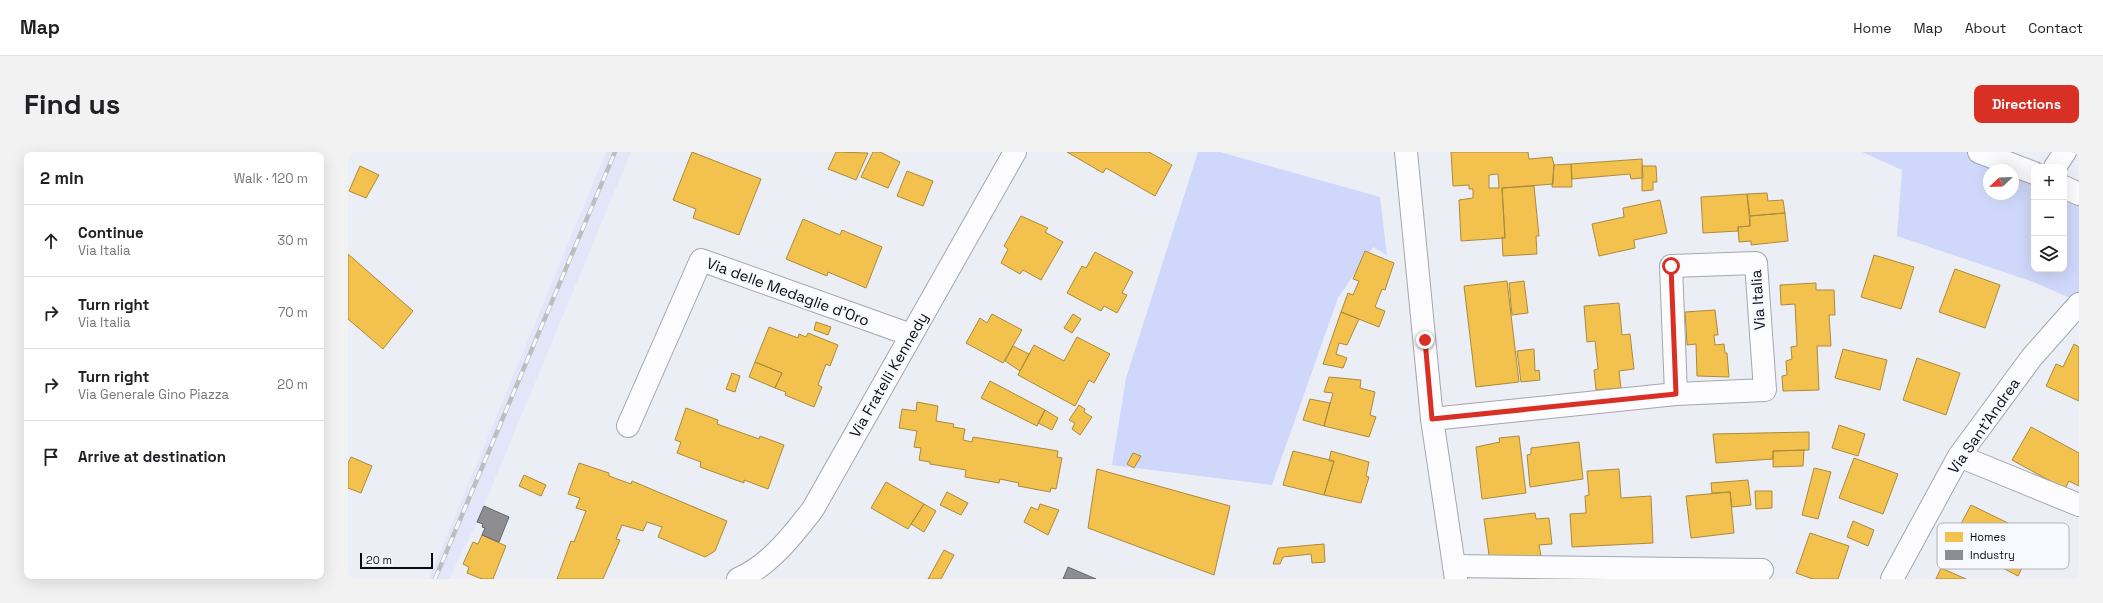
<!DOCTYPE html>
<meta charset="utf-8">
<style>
:root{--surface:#fff;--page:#f2f2f2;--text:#202124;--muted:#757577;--line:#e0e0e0;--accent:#d93025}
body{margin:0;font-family:"Space Grotesk",sans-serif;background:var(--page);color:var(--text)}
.controls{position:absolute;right:12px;top:12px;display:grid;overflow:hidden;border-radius:8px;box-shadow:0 4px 16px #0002}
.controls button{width:36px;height:36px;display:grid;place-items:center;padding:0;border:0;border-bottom:1px solid var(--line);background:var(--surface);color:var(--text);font:20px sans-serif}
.compass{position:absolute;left:1635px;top:12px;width:36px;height:36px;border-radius:50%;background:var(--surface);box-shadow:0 4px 16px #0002;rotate:247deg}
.scale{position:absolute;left:12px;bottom:10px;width:73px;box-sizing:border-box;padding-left:4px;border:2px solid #090b13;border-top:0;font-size:11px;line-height:14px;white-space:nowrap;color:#090b13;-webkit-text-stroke:3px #f8f9fe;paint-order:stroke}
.stop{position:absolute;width:12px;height:12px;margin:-9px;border:3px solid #d93025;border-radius:50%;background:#fff}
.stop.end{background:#d93025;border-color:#fff;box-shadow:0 1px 4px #0008}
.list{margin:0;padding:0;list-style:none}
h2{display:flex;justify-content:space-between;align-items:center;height:52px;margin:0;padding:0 16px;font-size:17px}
h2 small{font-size:13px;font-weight:400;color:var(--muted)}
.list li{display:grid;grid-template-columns:26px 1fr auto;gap:12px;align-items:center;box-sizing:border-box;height:72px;padding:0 16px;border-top:1px solid var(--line)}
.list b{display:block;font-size:15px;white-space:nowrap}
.list p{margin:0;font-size:13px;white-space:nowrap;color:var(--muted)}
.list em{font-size:13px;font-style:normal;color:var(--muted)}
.icon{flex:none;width:22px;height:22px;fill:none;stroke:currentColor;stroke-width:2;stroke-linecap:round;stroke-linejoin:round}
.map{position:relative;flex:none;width:1731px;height:427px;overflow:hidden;border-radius:8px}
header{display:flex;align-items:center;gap:24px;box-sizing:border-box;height:56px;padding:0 20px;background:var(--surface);border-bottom:1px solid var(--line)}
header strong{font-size:19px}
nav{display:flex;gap:22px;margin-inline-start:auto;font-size:14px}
.intro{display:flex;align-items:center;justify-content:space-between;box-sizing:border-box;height:96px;padding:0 24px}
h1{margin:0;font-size:28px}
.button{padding:10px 18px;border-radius:8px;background:var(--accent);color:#fff;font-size:14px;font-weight:700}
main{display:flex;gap:24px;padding:0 24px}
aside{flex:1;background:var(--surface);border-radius:8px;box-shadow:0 4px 16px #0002}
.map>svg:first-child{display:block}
.built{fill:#e2e6f8}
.green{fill:#cfd8fa;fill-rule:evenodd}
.homes{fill:#f2c14e;stroke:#ac8a3c;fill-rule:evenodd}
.industry{fill:#8d8d92;stroke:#65666c}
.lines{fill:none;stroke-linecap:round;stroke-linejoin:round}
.minor-casing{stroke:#a4a6ae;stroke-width:24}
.tertiary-casing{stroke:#a4a6ae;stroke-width:24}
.secondary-casing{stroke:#a4a6ae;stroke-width:24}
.minor{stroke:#fcfcfe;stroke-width:22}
.tertiary{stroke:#fcfcfe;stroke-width:22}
.secondary{stroke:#fcfcfe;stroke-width:22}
.rail-casing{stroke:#bdbec0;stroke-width:4.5}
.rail{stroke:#f8f9fe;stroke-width:3;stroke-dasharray:9;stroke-linecap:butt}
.route{stroke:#d93025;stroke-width:5}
.labels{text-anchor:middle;stroke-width:4;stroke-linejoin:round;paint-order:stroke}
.street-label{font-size:15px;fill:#090b13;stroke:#f8f9fe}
.key{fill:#f8f9fe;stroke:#b0b2b8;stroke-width:1}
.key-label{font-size:11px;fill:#090b13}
</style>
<header>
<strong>Map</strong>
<nav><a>Home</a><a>Map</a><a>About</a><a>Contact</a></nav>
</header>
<div class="intro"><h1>Find us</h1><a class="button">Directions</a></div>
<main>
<aside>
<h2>2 min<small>Walk · 120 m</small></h2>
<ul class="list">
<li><svg class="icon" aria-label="ahead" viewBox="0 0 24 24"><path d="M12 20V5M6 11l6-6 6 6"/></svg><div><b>Continue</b><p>Via Italia</p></div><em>30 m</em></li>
<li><svg class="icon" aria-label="right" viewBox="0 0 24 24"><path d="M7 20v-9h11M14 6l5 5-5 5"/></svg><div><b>Turn right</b><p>Via Italia</p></div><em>70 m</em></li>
<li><svg class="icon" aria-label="right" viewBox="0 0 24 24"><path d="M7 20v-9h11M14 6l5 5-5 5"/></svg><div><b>Turn right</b><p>Via Generale Gino Piazza</p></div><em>20 m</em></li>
<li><svg class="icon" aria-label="arrive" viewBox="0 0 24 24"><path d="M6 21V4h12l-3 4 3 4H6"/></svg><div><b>Arrive at destination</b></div></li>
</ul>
</aside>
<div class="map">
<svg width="1731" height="427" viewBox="0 0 1731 427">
<rect width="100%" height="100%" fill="#eceef6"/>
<path class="built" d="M 258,0 L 283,0 L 129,370 L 101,427 L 81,427 Z"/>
<path class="green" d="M 850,0 L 872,0 L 1032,45 L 1039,103 L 1025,95 L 990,146 L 924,333 L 764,313 L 778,226 Z
M 1514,0 L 1662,0 L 1694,15 L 1686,15 L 1686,117 L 1716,117 L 1716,25 L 1731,33 L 1731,139 L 1724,147 L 1688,131 L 1549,84 L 1554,18 ZM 1641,18 L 1665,18 L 1665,42 L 1641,42 Z"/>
<path class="homes" d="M 344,0 L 413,27 L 391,83 L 345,66 L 348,57 L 325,48 Z
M 488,0 L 520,1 L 508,28 L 480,17 Z
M 525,0 L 532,0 L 552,10 L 540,36 L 513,25 Z
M 719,0 L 801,0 L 824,13 L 807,44 L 758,16 L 755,21 Z
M 1103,0 L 1180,0 L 1181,7 L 1204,5 L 1206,13 L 1205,32 L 1154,36 L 1157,86 L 1113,89 L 1111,48 L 1125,46 L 1125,37 L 1121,37 L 1121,33 L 1105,34 ZM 1150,22 L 1151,36 L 1141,36 L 1141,23 Z
M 1294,7 L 1295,26 L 1283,27 L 1282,22 L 1224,27 L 1223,12 Z
M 1223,12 L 1224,35 L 1204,35 L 1206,13 Z
M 12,14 L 31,23 L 18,46 L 1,39 Z
M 1294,14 L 1308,14 L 1309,30 L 1305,30 L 1305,38 L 1294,39 Z
M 559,19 L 585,29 L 575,54 L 549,44 Z
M 1186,34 L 1191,84 L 1188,84 L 1189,102 L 1155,104 L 1154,85 L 1157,86 L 1154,36 Z
M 1419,41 L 1420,49 L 1435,48 L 1437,61 L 1402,64 L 1399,42 Z
M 1399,42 L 1402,74 L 1390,75 L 1390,79 L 1355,81 L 1353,45 Z
M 1312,48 L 1319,81 L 1286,88 L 1287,96 L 1251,104 L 1244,72 L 1276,65 L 1275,56 Z
M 1437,61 L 1440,89 L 1403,93 L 1403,89 L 1391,90 L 1390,75 L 1402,74 L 1402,64 Z
M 673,64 L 700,76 L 697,80 L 715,90 L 693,128 L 675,118 L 672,122 L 653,111 L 660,97 L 656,94 Z
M 455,67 L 492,83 L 494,78 L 534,95 L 518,136 L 480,120 L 479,124 L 438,107 Z
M 1017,99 L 1046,111 L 1037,138 L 1034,137 L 1027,155 L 1037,159 L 1031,175 L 993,160 L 1000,141 L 1005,143 L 1011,129 L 1005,127 Z
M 747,100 L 785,120 L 774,141 L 779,143 L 769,161 L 756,154 L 753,159 L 719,141 L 734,114 L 738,116 Z
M 0,102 L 65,159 L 35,197 L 0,167 Z
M 1526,103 L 1566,115 L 1553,157 L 1513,145 Z
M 1607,117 L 1652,133 L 1637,176 L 1591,160 Z
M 1159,129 L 1171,230 L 1128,235 L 1116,134 Z
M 1176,129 L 1180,161 L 1164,163 L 1161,131 Z
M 1468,131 L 1468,138 L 1486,138 L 1487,163 L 1481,163 L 1483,194 L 1469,194 L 1471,238 L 1435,239 L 1434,224 L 1439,223 L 1438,209 L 1444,207 L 1443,195 L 1449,194 L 1447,152 L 1433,153 L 1432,133 Z
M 1271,151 L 1274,183 L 1282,182 L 1286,217 L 1271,219 L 1273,236 L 1248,238 L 1246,218 L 1250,217 L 1247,189 L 1239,190 L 1236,154 Z
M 1367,158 L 1370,183 L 1366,183 L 1367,193 L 1376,192 L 1377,201 L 1379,201 L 1381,225 L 1349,224 L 1348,192 L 1339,193 L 1337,160 Z
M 993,160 L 1011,167 L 999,193 L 991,191 L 988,202 L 999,206 L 995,216 L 975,212 Z
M 644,162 L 674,178 L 655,211 L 618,191 L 632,166 L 639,171 Z
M 725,162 L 733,167 L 724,181 L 716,176 Z
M 468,170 L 483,175 L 480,183 L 466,178 Z
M 421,175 L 450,186 L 451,182 L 458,185 L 460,181 L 490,193 L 482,214 L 478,212 L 470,233 L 474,235 L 466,255 L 437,243 L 438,240 L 427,236 L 434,221 L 407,210 Z
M 729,185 L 762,202 L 746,231 L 741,228 L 727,254 L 670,223 L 686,193 L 716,209 Z
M 1726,192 L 1731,195 L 1731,249 L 1698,234 L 1708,212 L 1715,215 Z
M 665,194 L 681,202 L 672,219 L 657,209 Z
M 1186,197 L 1187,219 L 1191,218 L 1192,228 L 1173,230 L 1169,199 Z
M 1495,197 L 1539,208 L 1532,238 L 1487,226 Z
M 1569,206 L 1612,221 L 1598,263 L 1555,248 Z
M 407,210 L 434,221 L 427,236 L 401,225 Z
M 384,221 L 392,224 L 387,240 L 378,237 Z
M 981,225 L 1013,228 L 1012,236 L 1027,240 L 1022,263 L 1028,265 L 1021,285 L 976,274 L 985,241 L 976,240 Z
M 642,229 L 697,258 L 689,274 L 633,246 Z
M 962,247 L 982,251 L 976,274 L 955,268 Z
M 569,250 L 590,254 L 588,269 L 606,272 L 605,275 L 617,277 L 615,288 L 624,290 L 625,285 L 710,299 L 709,305 L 714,306 L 708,337 L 703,336 L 702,340 L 670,334 L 671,331 L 652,327 L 651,331 L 617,325 L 618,318 L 582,312 L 582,310 L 571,308 L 573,296 L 566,295 L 569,279 L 551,276 L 554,257 L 568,259 Z
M 731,253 L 737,257 L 736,260 L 744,265 L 732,283 L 724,277 L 727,271 L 721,268 Z
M 338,256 L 370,268 L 369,272 L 411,287 L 412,284 L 436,293 L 420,337 L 396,328 L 396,331 L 352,315 L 353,310 L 329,301 L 333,290 L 327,288 Z
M 697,258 L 710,266 L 704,278 L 690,271 Z
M 1491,273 L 1517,282 L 1510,304 L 1484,296 Z
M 1683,275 L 1731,301 L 1731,334 L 1721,329 L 1717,337 L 1664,308 Z
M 1461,280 L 1461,298 L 1425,299 L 1425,307 L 1368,311 L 1365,282 Z
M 1171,284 L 1178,341 L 1134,347 L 1128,295 L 1152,290 L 1151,286 Z
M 1231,290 L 1235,327 L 1182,335 L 1179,303 L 1183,302 L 1183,296 Z
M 1456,298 L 1455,314 L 1425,315 L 1425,299 Z
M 945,299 L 986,309 L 976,343 L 935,333 Z
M 983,299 L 1021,310 L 1018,324 L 1021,325 L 1013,351 L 976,343 L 986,309 L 981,309 Z
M 785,301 L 793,304 L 786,316 L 779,312 Z
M 3,305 L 24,314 L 13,341 L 0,336 L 0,311 Z
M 1506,306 L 1550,322 L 1535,362 L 1491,346 Z
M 231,311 L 261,321 L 261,324 L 283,332 L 284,329 L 379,369 L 367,399 L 357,405 L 310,385 L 314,375 L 299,370 L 295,379 L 274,373 L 268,387 L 272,388 L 255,427 L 209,427 L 223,389 L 226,390 L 238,359 L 228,356 L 232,346 L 220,342 Z
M 1466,316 L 1483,320 L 1470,367 L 1454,363 Z
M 749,317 L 882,354 L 866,423 L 740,376 Z
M 1271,317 L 1273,346 L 1303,344 L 1305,391 L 1224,395 L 1222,362 L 1238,361 L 1237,344 L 1241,343 L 1239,319 Z
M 176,323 L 198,333 L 193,344 L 171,334 Z
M 1400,328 L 1403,353 L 1384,355 L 1382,340 L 1364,341 L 1363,331 Z
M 538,330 L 576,352 L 560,377 L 523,356 Z
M 1407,339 L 1424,339 L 1424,356 L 1408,357 Z
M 599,340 L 620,351 L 613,363 L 592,353 Z
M 1382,340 L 1386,381 L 1343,386 L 1338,344 Z
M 576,352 L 588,359 L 576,380 L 563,372 Z
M 692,352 L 711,358 L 700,383 L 676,370 L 683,355 L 690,358 Z
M 1623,353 L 1664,373 L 1647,404 L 1607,383 Z
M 1187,361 L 1188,367 L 1201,366 L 1204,392 L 1191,393 L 1193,404 L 1142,410 L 1136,367 Z
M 1505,369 L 1526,378 L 1520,394 L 1499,385 Z
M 1462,381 L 1501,394 L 1490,427 L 1465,427 L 1448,421 Z
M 134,383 L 158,394 L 145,427 L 134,427 L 119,421 L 121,415 L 115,412 L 125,390 L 130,392 Z
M 976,392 L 977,410 L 964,411 L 963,402 L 935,405 L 932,412 L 925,412 L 930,396 Z
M 596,398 L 606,403 L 593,427 L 580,427 Z
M 1665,406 L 1676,412 L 1670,424 L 1651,414 L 1655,407 Z
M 1593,416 L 1618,427 L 1588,427 Z"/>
<path class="industry" d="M 136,354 L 161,365 L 151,390 L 134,383 L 137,376 L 134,375 L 135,372 L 129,370 Z
M 720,415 L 748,427 L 715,427 Z"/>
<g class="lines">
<defs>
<path id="minor" d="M 1631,0 L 1686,21
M 1707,15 L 1717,0
M 1716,35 L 1731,42
M 1084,267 L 1328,242 L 1417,238 L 1408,111 L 1323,114 L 1328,242
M 280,274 L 353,108 L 563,183
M 1611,304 L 1731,353
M 1106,414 L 1414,418
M 1544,427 L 1611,304 L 1684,205 L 1731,152"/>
<path id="tertiary" d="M 390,427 C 422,413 444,384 465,357 L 667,0"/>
<path id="secondary" d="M 1058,0 L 1084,267 L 1108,427"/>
</defs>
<use href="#minor" class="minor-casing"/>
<use href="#tertiary" class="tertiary-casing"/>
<use href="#secondary" class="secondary-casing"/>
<use href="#minor" class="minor"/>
<use href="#tertiary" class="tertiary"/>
<use href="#secondary" class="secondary"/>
<defs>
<path id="rail" d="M 87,427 L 267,0"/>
</defs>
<use href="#rail" class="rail-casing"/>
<use href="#rail" class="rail"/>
</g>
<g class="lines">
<path class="route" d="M 1077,188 L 1084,267 L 1328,242 L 1323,114"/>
</g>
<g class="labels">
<g class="street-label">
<text transform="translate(440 140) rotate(20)" y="5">Via delle Medaglie d'Oro</text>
<text transform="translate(1410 148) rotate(-94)" y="5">Via Italia</text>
<text transform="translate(541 223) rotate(-60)" y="5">Via Fratelli Kennedy</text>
<text transform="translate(1636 274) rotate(-55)" y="5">Via Sant'Andrea</text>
</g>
</g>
<rect x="1589" y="371" width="132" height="46" rx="6" class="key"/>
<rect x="1597" y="380" width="18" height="10" fill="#f2c14e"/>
<rect x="1597" y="398" width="18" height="10" fill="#8d8d92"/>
<g class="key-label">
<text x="1622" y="389">Homes</text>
<text x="1622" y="407">Industry</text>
</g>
</svg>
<div class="controls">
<button>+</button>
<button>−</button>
<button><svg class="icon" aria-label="layers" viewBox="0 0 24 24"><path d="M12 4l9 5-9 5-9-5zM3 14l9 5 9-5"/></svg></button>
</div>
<svg class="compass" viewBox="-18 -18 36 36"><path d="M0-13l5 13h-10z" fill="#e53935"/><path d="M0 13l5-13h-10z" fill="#757577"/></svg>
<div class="scale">20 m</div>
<div class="stop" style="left:1323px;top:114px"></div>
<div class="stop end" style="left:1077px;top:188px"></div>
</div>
</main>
